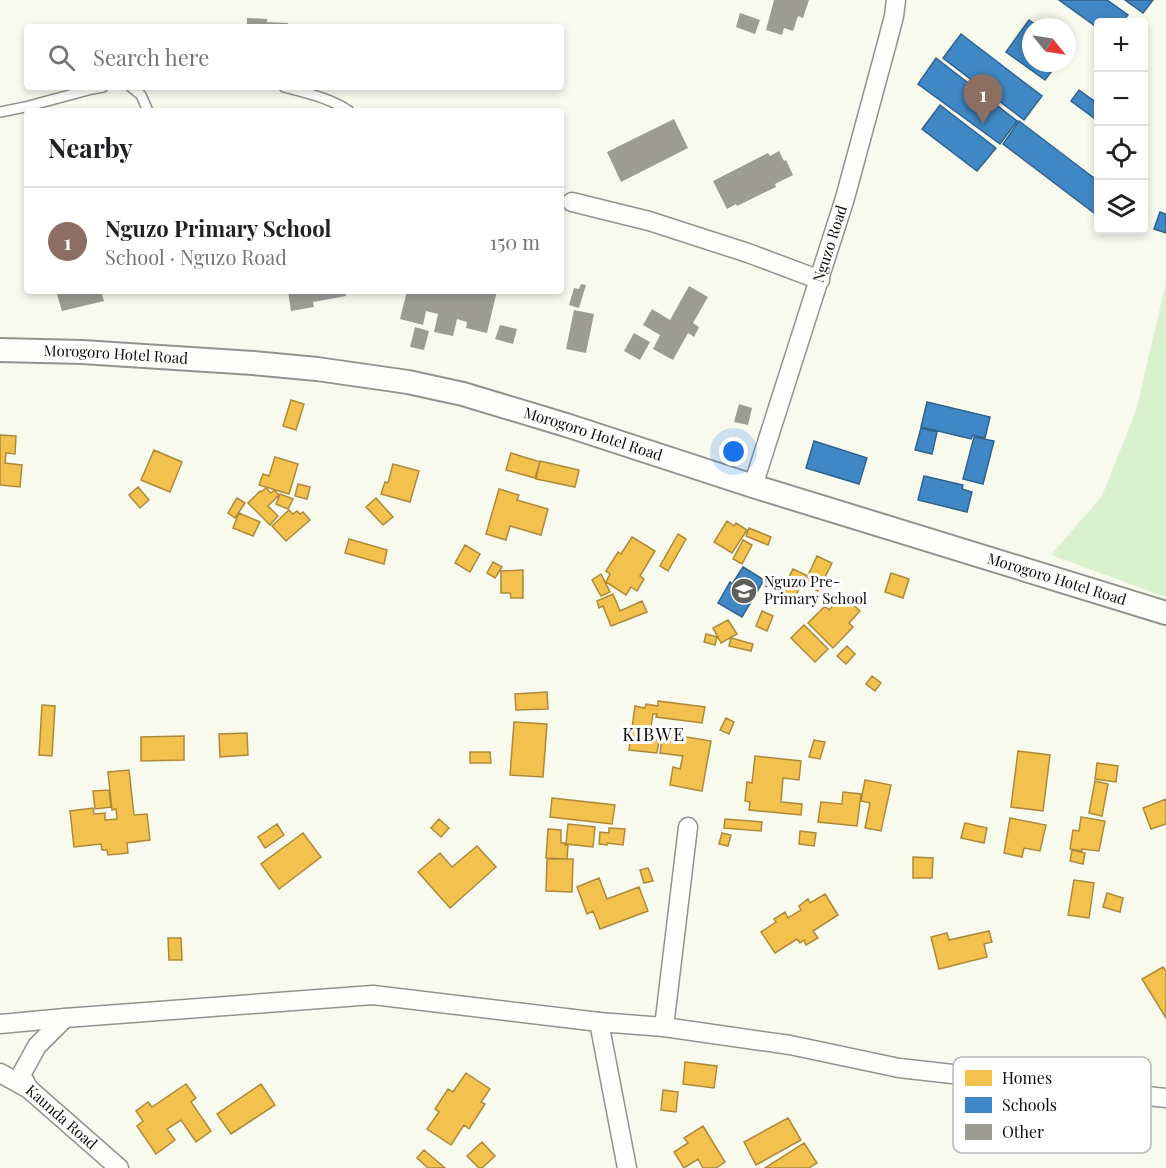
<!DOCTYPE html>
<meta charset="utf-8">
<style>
:root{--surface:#fff;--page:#f2f2f2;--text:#202124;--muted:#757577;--line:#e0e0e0;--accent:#1a73e8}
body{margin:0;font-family:"Playfair Display",serif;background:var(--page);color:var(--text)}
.controls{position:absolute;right:18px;top:18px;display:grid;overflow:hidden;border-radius:6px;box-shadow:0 3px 9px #0003}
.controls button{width:54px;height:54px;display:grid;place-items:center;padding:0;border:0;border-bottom:2px solid var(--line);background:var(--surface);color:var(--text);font:30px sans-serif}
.compass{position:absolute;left:1022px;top:18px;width:54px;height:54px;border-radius:50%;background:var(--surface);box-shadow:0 3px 9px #0003;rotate:120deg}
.you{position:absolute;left:734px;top:452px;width:21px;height:21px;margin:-15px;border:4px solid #fff;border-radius:50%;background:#1a73e8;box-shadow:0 0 0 9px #1a73e833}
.badge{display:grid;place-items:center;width:39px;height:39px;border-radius:50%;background:var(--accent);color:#fff;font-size:20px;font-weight:700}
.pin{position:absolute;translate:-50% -50px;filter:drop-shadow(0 2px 3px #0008)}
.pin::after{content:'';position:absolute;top:32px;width:21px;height:18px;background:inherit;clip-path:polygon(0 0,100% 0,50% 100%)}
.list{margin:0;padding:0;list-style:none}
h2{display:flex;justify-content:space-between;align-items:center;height:78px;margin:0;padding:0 24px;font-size:26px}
h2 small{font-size:20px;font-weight:400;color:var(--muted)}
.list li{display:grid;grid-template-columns:39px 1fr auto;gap:18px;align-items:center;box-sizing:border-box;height:108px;padding:0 24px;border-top:2px solid var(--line)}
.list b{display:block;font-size:22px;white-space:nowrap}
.list p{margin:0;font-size:20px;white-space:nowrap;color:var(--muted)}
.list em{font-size:20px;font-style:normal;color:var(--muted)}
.icon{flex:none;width:33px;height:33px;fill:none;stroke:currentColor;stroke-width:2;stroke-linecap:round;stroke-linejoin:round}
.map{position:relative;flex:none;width:1166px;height:1168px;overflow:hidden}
.search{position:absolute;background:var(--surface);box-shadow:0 3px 9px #0003;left:24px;top:24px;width:540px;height:66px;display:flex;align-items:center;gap:15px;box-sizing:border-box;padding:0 21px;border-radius:6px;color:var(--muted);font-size:22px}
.panel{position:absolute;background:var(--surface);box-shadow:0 3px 9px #0003;left:24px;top:108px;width:540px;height:186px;border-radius:6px}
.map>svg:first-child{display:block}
.green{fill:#daf1ce}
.homes{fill:#f2c14e;stroke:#ad8a3a;stroke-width:1.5}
.schools{fill:#3f88c5;stroke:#2f628d;stroke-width:1.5}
.building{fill:#9c9c95}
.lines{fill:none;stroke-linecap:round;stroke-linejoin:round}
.service-casing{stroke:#92938d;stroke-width:12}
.minor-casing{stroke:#92938d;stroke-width:21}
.tertiary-casing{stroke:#92938d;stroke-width:26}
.service{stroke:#fefefc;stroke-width:9}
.minor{stroke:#fefefc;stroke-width:18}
.tertiary{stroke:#fefefc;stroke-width:22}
.labels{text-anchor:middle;stroke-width:6;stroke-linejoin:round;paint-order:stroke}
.street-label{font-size:15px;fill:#0b0b0b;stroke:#fff}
.poi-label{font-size:15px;fill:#0b0b0b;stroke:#fff;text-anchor:start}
.quarter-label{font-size:18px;letter-spacing:1.5px;fill:#0b0b0b;stroke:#fff}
.key{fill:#fff;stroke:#b6b6b6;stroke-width:1.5}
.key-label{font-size:16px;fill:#0b0b0b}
</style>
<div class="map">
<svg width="1166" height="1168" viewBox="0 0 1166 1168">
<rect width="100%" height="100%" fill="#f9faee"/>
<path class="green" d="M 1166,282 L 1166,597 L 1051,555 L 1102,496 L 1136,411 Z"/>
<path class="homes" d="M 291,400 L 304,404 L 296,430 L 283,426 Z
M 0,435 L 16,436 L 15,454 L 6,453 L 5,463 L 22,465 L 20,487 L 0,485 Z
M 154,450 L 182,462 L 170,492 L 141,480 Z
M 511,453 L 540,462 L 535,478 L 506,470 Z
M 275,457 L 298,464 L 289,494 L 259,485 L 263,474 L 269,476 Z
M 540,461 L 579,470 L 575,487 L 536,479 Z
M 393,464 L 419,471 L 410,502 L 381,494 L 385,482 L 388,483 Z
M 298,484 L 310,487 L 307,499 L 295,496 Z
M 138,487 L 149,500 L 140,508 L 129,495 Z
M 266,488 L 271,493 L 274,490 L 279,495 L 268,506 L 278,516 L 270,525 L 248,503 L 260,491 L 261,492 Z
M 499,489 L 519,495 L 517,500 L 548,509 L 541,535 L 510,526 L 506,540 L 486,534 Z
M 280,494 L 293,499 L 288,509 L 276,504 Z
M 237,498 L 245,503 L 235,518 L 228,513 Z
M 376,498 L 393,517 L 383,525 L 366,507 Z
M 289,510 L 293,514 L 297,511 L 300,514 L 303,512 L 310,520 L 286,541 L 272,526 Z
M 239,513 L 260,522 L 253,536 L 233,528 Z
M 727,521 L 734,526 L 736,523 L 747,530 L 732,553 L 714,542 Z
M 749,528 L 771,537 L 768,545 L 746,536 Z
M 678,534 L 686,539 L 668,571 L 660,566 Z
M 632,537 L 655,551 L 640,576 L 644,579 L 637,591 L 631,587 L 626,595 L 606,582 L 610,574 L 606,571 L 618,552 L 621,554 Z
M 349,539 L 387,550 L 384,564 L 345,553 Z
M 743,540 L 752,545 L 742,564 L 733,559 Z
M 465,545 L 480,554 L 470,572 L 455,563 Z
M 817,556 L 832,563 L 818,591 L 804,584 Z
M 493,562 L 502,567 L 495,578 L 487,573 Z
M 793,569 L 806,575 L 792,603 L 779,597 Z
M 523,570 L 523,598 L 511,598 L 510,593 L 501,593 L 501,571 Z
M 891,573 L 909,579 L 903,598 L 885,592 Z
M 601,574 L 610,592 L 601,596 L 592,580 Z
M 613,594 L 620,611 L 642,601 L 647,612 L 611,626 L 603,606 L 599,608 L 597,601 Z
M 843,595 L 860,611 L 849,623 L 853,627 L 833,648 L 808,623 L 825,606 L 829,610 Z
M 762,611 L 773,616 L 767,631 L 756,626 Z
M 728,620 L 737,634 L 721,643 L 713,628 Z
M 804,625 L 828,649 L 815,662 L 791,638 Z
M 706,634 L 717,637 L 715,645 L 704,642 Z
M 731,638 L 753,644 L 751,651 L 729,646 Z
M 847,646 L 855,654 L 846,664 L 837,656 Z
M 872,676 L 881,683 L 875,691 L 866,684 Z
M 547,692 L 548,709 L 516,710 L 515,694 Z
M 658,701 L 705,707 L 702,723 L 656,717 L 657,714 L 653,714 L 649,739 L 659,740 L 657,753 L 629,750 L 635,706 L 645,708 L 646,704 L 658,706 Z
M 42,705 L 55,706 L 52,756 L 39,755 Z
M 726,718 L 734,722 L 729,734 L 720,730 Z
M 514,722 L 547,724 L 543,777 L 510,775 Z
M 247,733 L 248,755 L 220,757 L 219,734 Z
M 663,733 L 711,741 L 702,791 L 670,785 L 673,767 L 680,769 L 683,756 L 660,753 Z
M 184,736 L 184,760 L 141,761 L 141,737 Z
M 814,740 L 825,742 L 820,759 L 809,757 Z
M 1018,751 L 1050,755 L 1043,811 L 1011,807 Z
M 470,752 L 490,752 L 491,763 L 470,763 Z
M 755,756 L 801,761 L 799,780 L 783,778 L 781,802 L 802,804 L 801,815 L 749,810 L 750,802 L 745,801 L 747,782 L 752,783 Z
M 1097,763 L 1118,766 L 1116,782 L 1095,779 Z
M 129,770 L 134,815 L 147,814 L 150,840 L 127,843 L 128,853 L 108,855 L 107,850 L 102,850 L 101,844 L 74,847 L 70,811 L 93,808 L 94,814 L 105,813 L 105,820 L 117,819 L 116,809 L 112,810 L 108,772 Z
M 865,780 L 891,785 L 881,831 L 865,828 L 870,803 L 861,801 Z
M 1095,781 L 1108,784 L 1102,816 L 1089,813 Z
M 109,790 L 111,807 L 95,809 L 93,791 Z
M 843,792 L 861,794 L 857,826 L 818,822 L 821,802 L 842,804 Z
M 552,798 L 615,805 L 612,824 L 550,817 Z
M 1166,799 L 1166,824 L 1151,829 L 1143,808 Z
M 1081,817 L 1105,821 L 1099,851 L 1082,849 L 1082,851 L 1070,849 L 1073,830 L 1079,831 Z
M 1010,818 L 1046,825 L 1040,851 L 1024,848 L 1022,857 L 1004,853 Z
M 439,819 L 449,828 L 441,837 L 431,828 Z
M 725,819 L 762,822 L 761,831 L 724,828 Z
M 965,823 L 987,828 L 984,843 L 961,838 Z
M 277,824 L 284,835 L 265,848 L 258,837 Z
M 568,824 L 595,827 L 593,847 L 566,844 Z
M 609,828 L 625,829 L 623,845 L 607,843 L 607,845 L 599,844 L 600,832 L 609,833 Z
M 548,829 L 561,830 L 561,843 L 566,843 L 565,845 L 568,845 L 567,859 L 546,858 Z
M 800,831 L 816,833 L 814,846 L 799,844 Z
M 303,833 L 321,857 L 279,889 L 261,864 Z
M 722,833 L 731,835 L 728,846 L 719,844 Z
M 477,846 L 496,867 L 450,908 L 418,872 L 440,853 L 452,867 Z
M 1072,850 L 1085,853 L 1083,864 L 1070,861 Z
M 913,857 L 933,858 L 932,878 L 913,878 Z
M 547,859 L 573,859 L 572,892 L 546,891 Z
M 648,868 L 653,881 L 644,883 L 640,870 Z
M 599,878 L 607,899 L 639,887 L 648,911 L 600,929 L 593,911 L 587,914 L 577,887 Z
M 1074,880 L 1094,883 L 1089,918 L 1068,915 Z
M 1107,893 L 1123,898 L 1120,912 L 1103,907 Z
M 825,894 L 838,915 L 813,931 L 818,938 L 806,945 L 804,940 L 800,943 L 797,939 L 775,953 L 761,932 L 776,922 L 774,919 L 785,912 L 788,918 L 801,910 L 799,906 L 808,899 L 810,903 Z
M 989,931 L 992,942 L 984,944 L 987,957 L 939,969 L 931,937 L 947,933 L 949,940 Z
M 168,938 L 181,938 L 182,960 L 169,960 Z
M 1163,967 L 1166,971 L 1166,1018 L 1142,979 Z
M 685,1062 L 717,1066 L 714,1088 L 683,1084 Z
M 466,1073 L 490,1089 L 481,1102 L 485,1104 L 469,1129 L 464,1125 L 451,1145 L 427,1129 L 439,1112 L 435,1109 L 448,1089 L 453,1092 Z
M 186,1084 L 196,1098 L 191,1102 L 211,1131 L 196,1142 L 181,1120 L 167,1129 L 175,1140 L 156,1154 L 137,1126 L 143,1121 L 136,1111 L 148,1102 L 152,1107 Z
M 261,1084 L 275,1105 L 231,1134 L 217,1114 Z
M 663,1090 L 678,1092 L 676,1112 L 661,1110 Z
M 788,1118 L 801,1140 L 756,1165 L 744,1142 Z
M 703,1126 L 725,1162 L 716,1168 L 703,1168 L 698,1159 L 684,1168 L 674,1152 L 688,1143 L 684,1138 Z
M 482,1142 L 495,1156 L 482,1168 L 479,1168 L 467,1156 Z
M 804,1143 L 817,1163 L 809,1168 L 765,1168 Z
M 424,1150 L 445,1168 L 428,1168 L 417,1158 Z"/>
<path class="schools" d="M 1059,0 L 1107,0 L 1128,15 L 1122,22 L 1098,22 L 1098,28 Z
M 1125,0 L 1153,0 L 1143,13 Z
M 1029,20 L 1039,27 L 1031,27 L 1031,63 L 1058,63 L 1045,80 L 1006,52 Z
M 961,34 L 1042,96 L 1024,120 L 943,58 Z
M 936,58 L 1017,121 L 1000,144 L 918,84 Z
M 1079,90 L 1098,104 L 1098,121 L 1071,101 Z
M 940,105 L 996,148 L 977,171 L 922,129 Z
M 1019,121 L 1098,181 L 1098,216 L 1003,144 Z
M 1160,212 L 1166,214 L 1166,233 L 1154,229 Z
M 927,402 L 990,417 L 985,438 L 973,435 L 971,439 L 921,427 Z
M 921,428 L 937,432 L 932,454 L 915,450 Z
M 974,437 L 994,441 L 983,484 L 963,479 Z
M 814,441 L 867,458 L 859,484 L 806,468 Z
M 924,476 L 963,485 L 962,489 L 972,492 L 967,512 L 918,500 Z
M 743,567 L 764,580 L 742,617 L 718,603 L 730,582 L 732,584 Z"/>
<path class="building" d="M 774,0 L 809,0 L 803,18 L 798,16 L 793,31 L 784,28 L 782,35 L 766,30 Z
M 740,13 L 760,20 L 755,34 L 736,27 Z
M 247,18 L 267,19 L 267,22 L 288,23 L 288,27 L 247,27 Z
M 674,119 L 688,148 L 621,182 L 607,152 Z
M 779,151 L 784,161 L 786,160 L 793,175 L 775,184 L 776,187 L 737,206 L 736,204 L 727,209 L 713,181 L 768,153 L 770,156 Z
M 581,284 L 586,285 L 579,308 L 569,305 L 574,288 L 579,289 Z
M 689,286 L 708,297 L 693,323 L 699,327 L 694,337 L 688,333 L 673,360 L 653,349 L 660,335 L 643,325 L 652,309 L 670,320 Z
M 56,291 L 101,291 L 104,301 L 62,311 Z
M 288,291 L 345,291 L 346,296 L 313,302 L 314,307 L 291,311 Z
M 407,291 L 497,291 L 487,333 L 466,328 L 467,322 L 457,319 L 453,336 L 434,332 L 438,314 L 426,311 L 423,325 L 400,319 Z
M 574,310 L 594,314 L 586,353 L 566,349 Z
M 500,325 L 517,329 L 513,344 L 495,339 Z
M 415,327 L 429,331 L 424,350 L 410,347 Z
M 634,333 L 650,342 L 640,360 L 624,351 Z
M 739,404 L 752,408 L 748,425 L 734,422 Z"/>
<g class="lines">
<defs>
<path id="service" d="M 131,87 L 141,95 L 148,111
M 284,87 C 306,93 330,98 349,111
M 0,112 L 25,107 L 92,89 L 103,87"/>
<g id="minor">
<path d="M 572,202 L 649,221 L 748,253 L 820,280"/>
<path id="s1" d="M 753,486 L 845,198 L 887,43 L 894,16 L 896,0"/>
<path d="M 599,1022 L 627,1168"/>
<path d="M 0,1024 L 65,1018 L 373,995 L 599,1022 L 664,1027 L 790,1045 L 899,1068 L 1166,1098"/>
<path d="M 664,1027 L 688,827"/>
<path id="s2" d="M 0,1073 L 29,1089 L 119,1168"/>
<path d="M 29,1089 L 21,1075 L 37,1046 L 65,1018"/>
</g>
<g id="tertiary">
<path id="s3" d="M 0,350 L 82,352 L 253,363 L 317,369 L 408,382 L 463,394 L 566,425 L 753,486 L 1166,613"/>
</g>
</defs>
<use href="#service" class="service-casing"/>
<use href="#minor" class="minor-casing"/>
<use href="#tertiary" class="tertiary-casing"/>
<use href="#service" class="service"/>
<use href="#minor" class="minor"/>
<use href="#tertiary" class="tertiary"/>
</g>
<defs>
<symbol id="school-disc" viewBox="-11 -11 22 22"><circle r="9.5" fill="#5e5f5a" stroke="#fff"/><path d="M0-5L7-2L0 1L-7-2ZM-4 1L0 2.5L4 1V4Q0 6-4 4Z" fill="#fff"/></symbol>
</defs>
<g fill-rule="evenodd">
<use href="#school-disc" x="729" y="576" width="30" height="30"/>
</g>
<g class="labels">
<g class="street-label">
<text dy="5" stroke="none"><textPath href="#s1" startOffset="254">Nguzo Road</textPath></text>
<text dy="5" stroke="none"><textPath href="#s3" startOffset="116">Morogoro Hotel Road</textPath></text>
<text dy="5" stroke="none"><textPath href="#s3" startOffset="602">Morogoro Hotel Road</textPath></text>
<text dy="5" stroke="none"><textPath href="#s3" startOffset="1088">Morogoro Hotel Road</textPath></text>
<text dy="5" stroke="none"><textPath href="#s2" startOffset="76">Kaunda Road</textPath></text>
</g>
<g class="poi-label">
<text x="764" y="587">Nguzo Pre-<tspan x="764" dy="17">Primary School</tspan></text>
</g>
<g class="quarter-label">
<text x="654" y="741">KIBWE</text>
</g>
</g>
<rect x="953" y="1057" width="198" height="96" rx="9" class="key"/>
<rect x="965" y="1070" width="27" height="16" fill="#f2c14e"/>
<rect x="965" y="1097" width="27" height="16" fill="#3f88c5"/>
<rect x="965" y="1124" width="27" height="16" fill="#9c9c95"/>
<g class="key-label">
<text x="1002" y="1084">Homes</text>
<text x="1002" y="1111">Schools</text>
<text x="1002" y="1138">Other</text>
</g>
</svg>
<div class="controls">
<button>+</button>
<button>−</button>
<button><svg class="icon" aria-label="locate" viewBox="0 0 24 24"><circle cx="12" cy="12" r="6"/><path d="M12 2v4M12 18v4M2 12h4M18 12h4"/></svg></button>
<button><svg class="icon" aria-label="layers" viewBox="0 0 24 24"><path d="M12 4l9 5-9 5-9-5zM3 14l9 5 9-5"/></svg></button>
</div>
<svg class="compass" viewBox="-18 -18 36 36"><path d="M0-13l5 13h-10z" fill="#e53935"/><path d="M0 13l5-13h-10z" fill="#757577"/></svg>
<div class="you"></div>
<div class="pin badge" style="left:983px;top:124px;background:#8d6e63">1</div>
<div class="search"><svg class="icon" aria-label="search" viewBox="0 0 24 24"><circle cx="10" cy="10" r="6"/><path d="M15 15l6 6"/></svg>Search here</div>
<section class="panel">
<h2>Nearby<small></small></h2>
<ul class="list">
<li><span class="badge" style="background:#8d6e63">1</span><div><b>Nguzo Primary School</b><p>School · Nguzo Road</p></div><em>150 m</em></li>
</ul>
</section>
</div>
